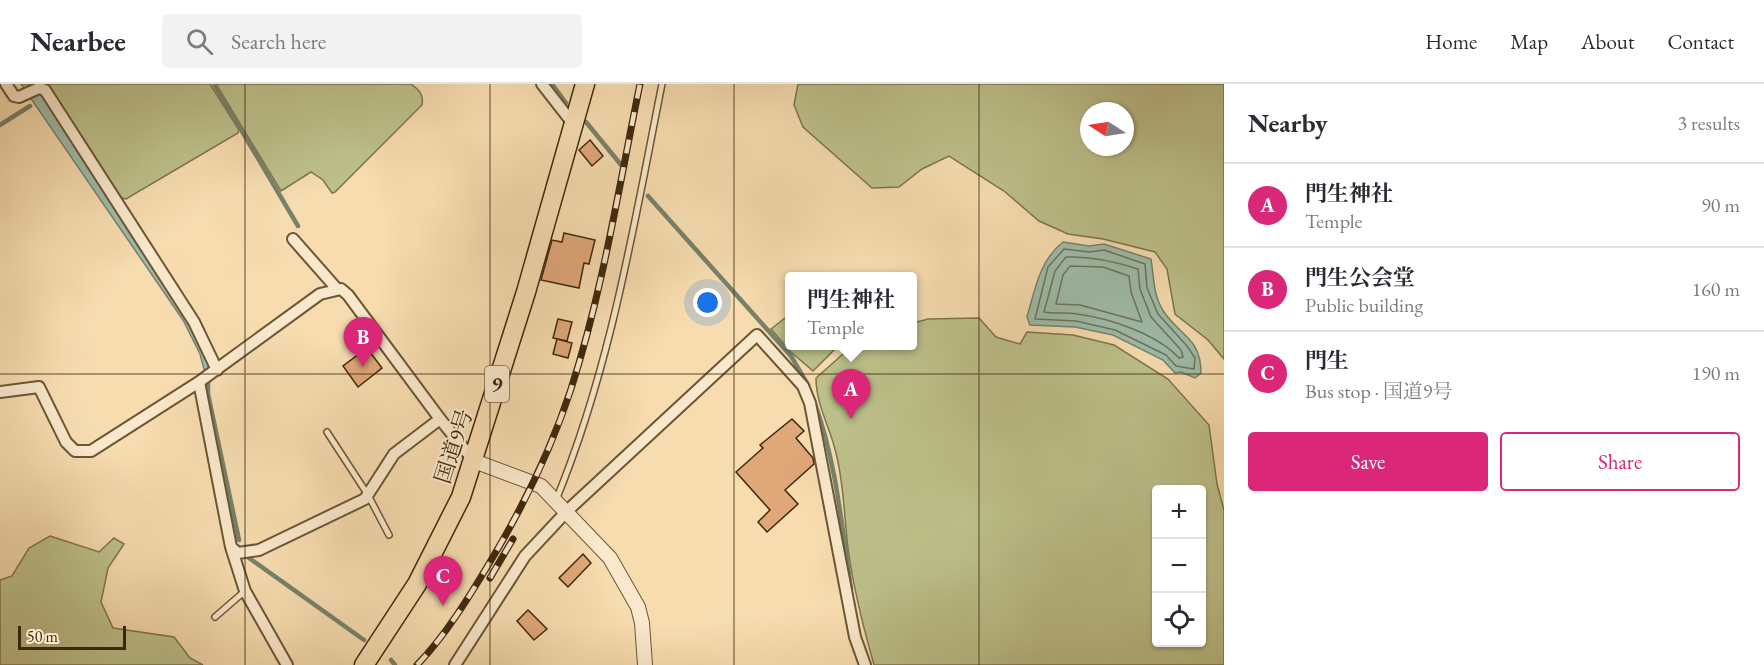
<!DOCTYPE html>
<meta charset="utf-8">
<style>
:root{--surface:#fff;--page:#f2f2f3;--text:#2b2b33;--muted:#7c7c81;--line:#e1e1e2;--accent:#db2777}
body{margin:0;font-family:"EB Garamond","Noto Serif JP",serif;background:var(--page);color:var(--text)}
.controls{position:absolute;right:18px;bottom:18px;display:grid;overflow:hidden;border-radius:6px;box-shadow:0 2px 4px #0004}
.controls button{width:54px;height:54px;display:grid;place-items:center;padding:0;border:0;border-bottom:2px solid var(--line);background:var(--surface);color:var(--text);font:30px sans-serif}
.compass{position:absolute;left:1080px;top:18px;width:54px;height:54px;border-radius:50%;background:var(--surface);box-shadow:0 2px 4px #0004;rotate:282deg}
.scale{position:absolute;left:18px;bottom:15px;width:108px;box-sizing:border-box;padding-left:6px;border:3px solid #3e280c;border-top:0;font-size:16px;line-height:21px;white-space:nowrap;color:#3e280c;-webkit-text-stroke:4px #f9e8cb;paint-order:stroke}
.you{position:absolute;left:708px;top:219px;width:21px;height:21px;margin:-15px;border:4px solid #fff;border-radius:50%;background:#1a73e8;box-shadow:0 0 0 9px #1a73e833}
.badge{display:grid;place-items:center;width:39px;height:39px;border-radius:50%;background:var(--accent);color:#fff;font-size:20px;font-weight:700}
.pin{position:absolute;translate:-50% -50px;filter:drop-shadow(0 2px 3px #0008)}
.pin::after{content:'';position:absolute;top:32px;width:21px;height:18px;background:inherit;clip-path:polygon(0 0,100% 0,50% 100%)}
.popup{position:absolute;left:785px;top:188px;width:132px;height:78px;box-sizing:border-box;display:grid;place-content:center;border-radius:6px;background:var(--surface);filter:drop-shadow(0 2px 4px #0005);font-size:20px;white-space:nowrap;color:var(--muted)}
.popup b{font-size:22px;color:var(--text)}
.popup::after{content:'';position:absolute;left:50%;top:100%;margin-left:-12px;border:12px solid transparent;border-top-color:var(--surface)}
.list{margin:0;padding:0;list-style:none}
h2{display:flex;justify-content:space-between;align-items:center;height:78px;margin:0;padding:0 24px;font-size:26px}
h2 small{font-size:20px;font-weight:400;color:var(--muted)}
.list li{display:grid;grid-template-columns:39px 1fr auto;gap:18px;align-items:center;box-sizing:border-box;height:84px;padding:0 24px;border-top:2px solid var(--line)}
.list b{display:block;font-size:22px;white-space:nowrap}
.list p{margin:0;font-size:20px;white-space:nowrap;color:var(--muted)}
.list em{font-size:20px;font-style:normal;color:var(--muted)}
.actions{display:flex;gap:12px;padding:18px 24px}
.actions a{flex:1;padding:14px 0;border:2px solid var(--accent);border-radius:6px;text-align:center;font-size:21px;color:var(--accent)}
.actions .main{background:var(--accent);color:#fff}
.icon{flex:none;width:33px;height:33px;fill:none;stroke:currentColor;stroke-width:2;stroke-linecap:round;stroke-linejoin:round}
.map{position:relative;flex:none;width:1224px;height:581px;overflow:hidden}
header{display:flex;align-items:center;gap:36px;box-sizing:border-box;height:84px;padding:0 30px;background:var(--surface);border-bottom:2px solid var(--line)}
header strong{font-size:28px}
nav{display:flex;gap:33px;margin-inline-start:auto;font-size:21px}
.search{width:420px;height:54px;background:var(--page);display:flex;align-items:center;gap:15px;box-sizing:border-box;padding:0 21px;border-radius:6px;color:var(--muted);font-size:22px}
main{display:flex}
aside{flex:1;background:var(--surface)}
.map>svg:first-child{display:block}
.green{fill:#bdc08a;stroke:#7e744b;stroke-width:1.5;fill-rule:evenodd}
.water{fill:#9dbcaa;stroke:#77816b;stroke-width:1.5}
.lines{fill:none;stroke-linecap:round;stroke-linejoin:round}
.shore{stroke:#6e725b;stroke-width:1.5}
.stream{stroke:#77816b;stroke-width:4.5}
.building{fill:#e0a778;stroke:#3e280c;stroke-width:1.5}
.service-casing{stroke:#6c5535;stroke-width:8}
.minor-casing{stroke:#6c5535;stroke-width:14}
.tertiary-casing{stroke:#6c5535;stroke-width:16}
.trunk-casing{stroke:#3e280c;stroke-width:21}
.service{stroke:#f9e8cb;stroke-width:5}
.minor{stroke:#f9e8cb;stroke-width:10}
.tertiary{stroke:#f9e8cb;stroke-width:14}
.trunk{stroke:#f6dcaf;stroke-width:18}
.rail-casing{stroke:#3e280c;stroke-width:7}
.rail{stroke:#f9e8cb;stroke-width:4.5;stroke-dasharray:14;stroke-linecap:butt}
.grid{fill:none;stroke:#3e280c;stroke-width:1.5;stroke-opacity:0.55}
.labels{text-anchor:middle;stroke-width:4.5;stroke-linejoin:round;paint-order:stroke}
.shield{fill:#f9e8cb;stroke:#766245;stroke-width:1.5}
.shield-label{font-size:21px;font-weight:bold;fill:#3e280c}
.street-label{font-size:22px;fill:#3e280c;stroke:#f9e8cb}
</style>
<header>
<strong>Nearbee</strong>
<div class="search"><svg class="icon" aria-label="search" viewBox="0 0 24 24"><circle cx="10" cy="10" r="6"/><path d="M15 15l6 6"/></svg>Search here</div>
<nav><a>Home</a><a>Map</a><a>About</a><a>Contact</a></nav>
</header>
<main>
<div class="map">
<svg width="1224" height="581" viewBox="0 0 1224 581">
<rect width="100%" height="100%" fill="#f6dcaf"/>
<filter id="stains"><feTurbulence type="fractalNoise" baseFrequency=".00333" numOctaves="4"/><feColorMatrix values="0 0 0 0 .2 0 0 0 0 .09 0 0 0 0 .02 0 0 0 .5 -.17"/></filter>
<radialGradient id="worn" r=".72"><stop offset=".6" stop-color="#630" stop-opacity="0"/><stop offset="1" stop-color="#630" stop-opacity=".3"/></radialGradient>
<path class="green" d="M 45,0 L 210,0 L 239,46 L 238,49 L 126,115 L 118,113 Z
M 216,0 L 411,0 C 419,6 424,10 422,21 L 335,108 L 332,109 L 323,96 L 311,88 L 281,107 Z
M 798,0 L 1224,0 L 1224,275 L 1208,256 L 1175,230 L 1167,185 L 1155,168 L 1103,155 L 1068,150 L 1039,137 L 1004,107 L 949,72 L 922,85 L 899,103 L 872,104 L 803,43 L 794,21 ZM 1089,27 L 1125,27 L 1125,63 L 1089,63 Z
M 789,231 L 790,262 L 838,262 L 813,287 L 791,268 L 771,245 Z
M 979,234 L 996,253 L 1020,260 L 1027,248 L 1073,251 L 1114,261 L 1168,295 L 1209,341 L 1217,400 L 1224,426 L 1224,581 L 874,581 C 863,542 853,504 848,464 C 844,432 844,400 836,369 C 830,343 816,321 816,294 L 852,262 L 912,262 L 913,239 L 928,235 ZM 1156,406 L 1202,406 L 1202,558 L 1156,558 Z
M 50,452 L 99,468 L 114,454 L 124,460 L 108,484 L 101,518 L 113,544 L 174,553 L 190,574 L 203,581 L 0,581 L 0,496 L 12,492 L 29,464 Z"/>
<path class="water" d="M 21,0 L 32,0 L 41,10 L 188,233 L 211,285 L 205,289 L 200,270 L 183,236 Z
M 1063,158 L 1089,162 L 1104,160 L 1151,175 C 1154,193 1153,212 1164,228 C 1181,253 1201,254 1201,289 L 1195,294 L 1181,288 L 1175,289 L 1163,276 L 1113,251 L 1075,243 L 1030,241 L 1027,233 C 1035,205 1040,176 1063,158 Z"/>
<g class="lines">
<path class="shore" d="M 1064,165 L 1089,168 L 1104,166 L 1145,180 L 1147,204 L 1158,230 L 1187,262 L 1195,274 L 1194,285 L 1176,282 L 1166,271 L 1115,246 L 1076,237 L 1035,235 L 1048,183 Z
M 1066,173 C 1091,172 1114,177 1138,185 L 1140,205 L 1151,233 L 1181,266 L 1183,273 L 1179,274 C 1157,250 1109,234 1077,230 C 1066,228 1055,230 1044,228 L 1055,187 Z
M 1070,182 L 1103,183 L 1129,192 L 1131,208 L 1142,238 L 1080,221 L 1056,220 L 1063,191 Z"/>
<path class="stream" d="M 214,0 L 298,142
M 552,0 L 566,19
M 586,38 L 622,82
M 0,41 L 30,22
M 648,112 L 791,272 L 808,301
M 208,294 L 208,310 L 239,456
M 814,317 C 836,376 842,443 851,505
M 249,474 L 364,556
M 391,576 L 395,581"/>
</g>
<path class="building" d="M 590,56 L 603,72 L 592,82 L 579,66 Z
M 564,149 L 595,156 L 589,180 L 584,179 L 579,204 L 541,196 L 552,156 L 562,158 Z
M 558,235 L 572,238 L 567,257 L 553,254 Z
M 557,255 L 572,259 L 568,274 L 553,270 Z
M 367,264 L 382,284 L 358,303 L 343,282 Z
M 792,335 L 804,347 L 796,354 L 813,374 L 814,380 L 785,406 L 798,420 L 767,448 L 758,438 L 770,426 L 736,388 L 763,364 L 760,361 Z
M 583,470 L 591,479 L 568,503 L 559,494 Z
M 528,526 L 547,545 L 534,556 L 517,537 Z"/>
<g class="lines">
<defs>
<path id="service" d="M 327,348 L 368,411 L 389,451
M 556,416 C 611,283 634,140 662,0
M 215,533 L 245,507"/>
<path id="minor" d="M 6,0 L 14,12 L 19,13 L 39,4 L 45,6 L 194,238 L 217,286
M 542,0 L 574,41
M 293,155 L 337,205
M 199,298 L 230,458 L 231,463 L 238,469 L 259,466 L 365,415 L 394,370 L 440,335
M 0,308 L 39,303 L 66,358 L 75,367 L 91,367 L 199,298 L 320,210 L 341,205 L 348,211 L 440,335 L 474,377
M 231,463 L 245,507 L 287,581
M 455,581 L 525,472 L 567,427 L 757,251 L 803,302 L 810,319 L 855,553 L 865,581"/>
<path id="tertiary" d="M 474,377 L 541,402 L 610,474 L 638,523 L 642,539 L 645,581"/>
<path id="trunk" d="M 364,581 L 417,500 L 461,413 L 526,208 L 585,0"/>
</defs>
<use href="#service" class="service-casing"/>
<use href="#minor" class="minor-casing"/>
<use href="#tertiary" class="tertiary-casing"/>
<use href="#trunk" class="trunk-casing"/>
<use href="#service" class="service"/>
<use href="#minor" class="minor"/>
<use href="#tertiary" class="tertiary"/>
<use href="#trunk" class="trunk"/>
<defs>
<path id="rail" d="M 490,494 L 513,455
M 417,581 C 446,551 469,513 490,478 C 523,423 551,366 571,305 C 603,206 619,102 640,0"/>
</defs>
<use href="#rail" class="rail-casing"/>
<use href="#rail" class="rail"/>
</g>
<path class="grid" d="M 245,0 L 245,581M 490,0 L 490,581M 734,0 L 734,581M 979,0 L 979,581M 0,290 L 1224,290"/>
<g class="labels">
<rect class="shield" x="485" y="282" width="24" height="36" rx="4.5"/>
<g class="shield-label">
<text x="497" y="307">9</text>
</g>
<g class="street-label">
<text transform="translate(453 362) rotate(-72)" y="8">国道9号</text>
</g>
</g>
<rect width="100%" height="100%" filter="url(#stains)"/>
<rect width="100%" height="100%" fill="url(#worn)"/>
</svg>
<div class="controls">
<button>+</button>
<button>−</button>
<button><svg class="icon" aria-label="locate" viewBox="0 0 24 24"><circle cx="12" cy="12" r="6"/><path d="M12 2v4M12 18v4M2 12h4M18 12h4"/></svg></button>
</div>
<svg class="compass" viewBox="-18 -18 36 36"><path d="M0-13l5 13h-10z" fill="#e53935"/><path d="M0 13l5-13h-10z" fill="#7c7c81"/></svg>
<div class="scale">50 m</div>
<div class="you"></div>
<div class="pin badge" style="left:851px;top:335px">A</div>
<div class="popup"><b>門生神社</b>Temple</div>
<div class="pin badge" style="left:363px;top:283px">B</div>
<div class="pin badge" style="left:443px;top:522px">C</div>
</div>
<aside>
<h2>Nearby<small>3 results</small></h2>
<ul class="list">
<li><span class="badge">A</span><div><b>門生神社</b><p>Temple</p></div><em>90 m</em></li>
<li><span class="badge">B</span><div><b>門生公会堂</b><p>Public building</p></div><em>160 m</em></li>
<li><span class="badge">C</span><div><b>門生</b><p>Bus stop · 国道9号</p></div><em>190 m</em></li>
</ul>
<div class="actions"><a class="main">Save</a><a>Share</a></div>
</aside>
</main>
